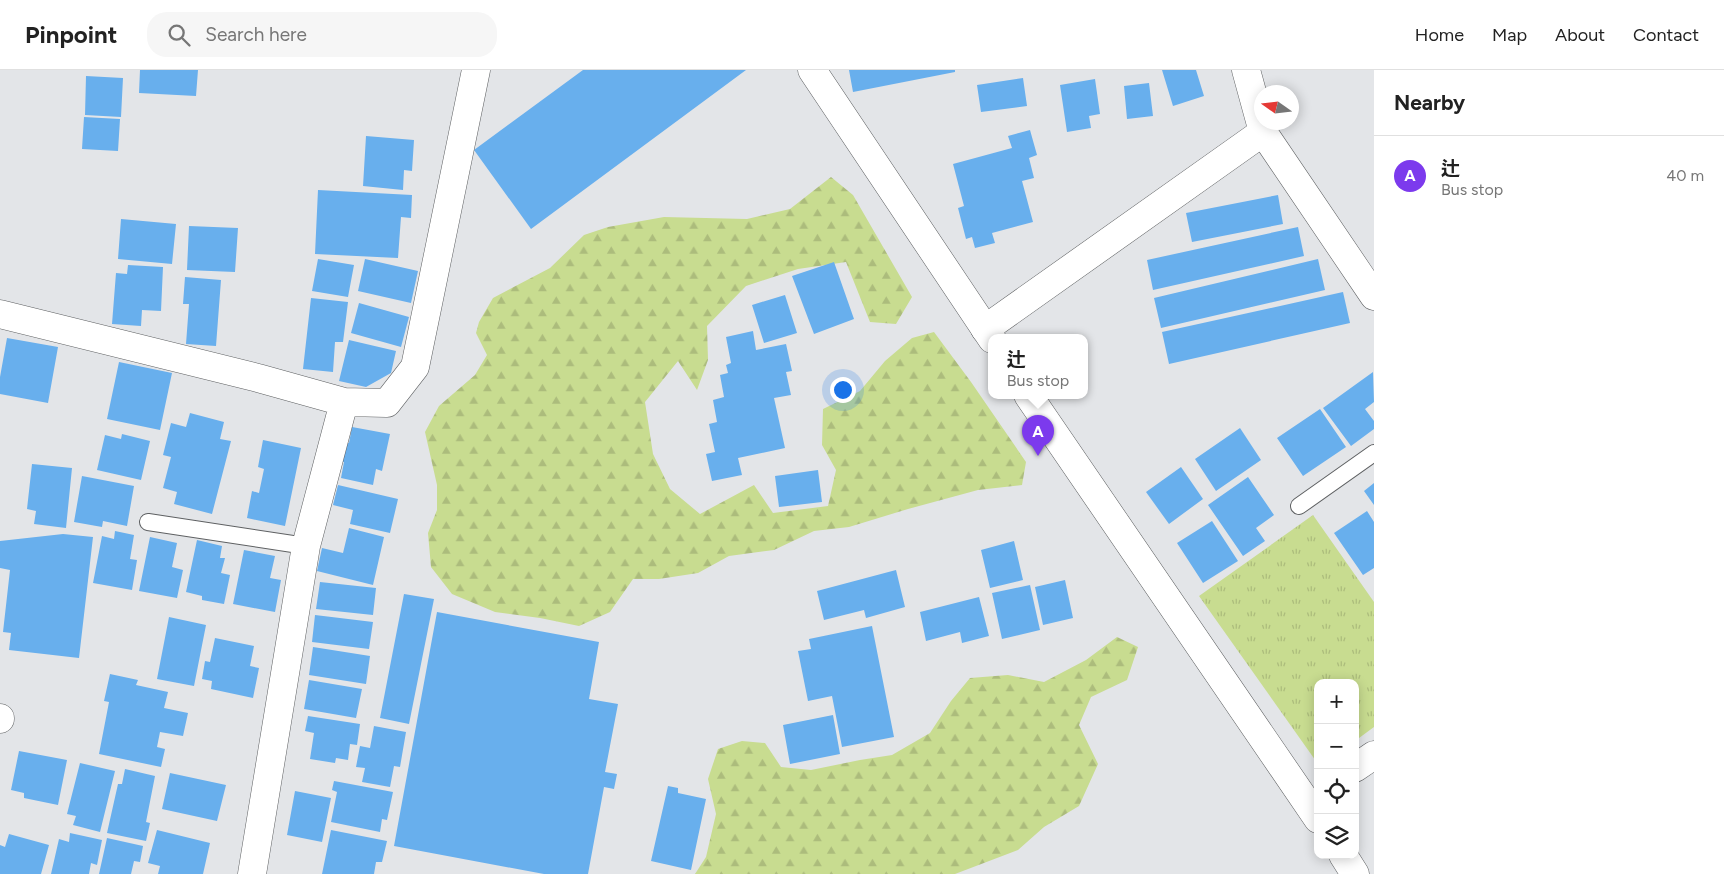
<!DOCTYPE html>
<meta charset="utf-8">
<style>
:root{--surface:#fff;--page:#f6f6f6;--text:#222;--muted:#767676;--line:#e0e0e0;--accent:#7c3aed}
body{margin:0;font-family:Figtree,"Noto Sans JP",sans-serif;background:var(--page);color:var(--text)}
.controls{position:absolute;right:15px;bottom:15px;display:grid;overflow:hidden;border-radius:10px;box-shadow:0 2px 12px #0003}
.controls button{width:45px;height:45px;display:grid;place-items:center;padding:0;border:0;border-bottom:1px solid var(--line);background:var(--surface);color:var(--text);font:25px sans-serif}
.compass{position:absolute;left:1254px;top:15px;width:45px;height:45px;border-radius:50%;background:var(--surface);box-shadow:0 2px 12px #0003;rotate:284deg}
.you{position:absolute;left:842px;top:319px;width:18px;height:18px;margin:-12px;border:4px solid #fff;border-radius:50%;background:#1a73e8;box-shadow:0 0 0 8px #1a73e833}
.badge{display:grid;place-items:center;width:32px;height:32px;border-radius:50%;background:var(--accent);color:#fff;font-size:16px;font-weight:700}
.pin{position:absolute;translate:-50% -41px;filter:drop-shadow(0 1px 2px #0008)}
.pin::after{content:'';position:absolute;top:26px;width:18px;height:15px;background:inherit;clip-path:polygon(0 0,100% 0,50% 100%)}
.popup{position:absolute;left:988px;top:264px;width:100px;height:65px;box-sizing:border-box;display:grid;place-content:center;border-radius:10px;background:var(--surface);filter:drop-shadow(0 1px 4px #0005);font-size:16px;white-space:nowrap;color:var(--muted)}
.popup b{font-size:19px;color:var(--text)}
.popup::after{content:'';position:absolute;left:50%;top:100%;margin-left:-10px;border:10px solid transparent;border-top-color:var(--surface)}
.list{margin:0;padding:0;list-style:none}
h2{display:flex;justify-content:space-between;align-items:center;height:65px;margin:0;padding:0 20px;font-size:21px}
h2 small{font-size:16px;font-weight:400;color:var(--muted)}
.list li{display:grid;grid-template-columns:32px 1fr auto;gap:15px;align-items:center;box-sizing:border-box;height:80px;padding:0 20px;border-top:1px solid var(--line)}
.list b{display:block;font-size:19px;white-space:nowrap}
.list p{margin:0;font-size:16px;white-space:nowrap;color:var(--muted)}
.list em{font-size:16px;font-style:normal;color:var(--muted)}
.icon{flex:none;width:28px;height:28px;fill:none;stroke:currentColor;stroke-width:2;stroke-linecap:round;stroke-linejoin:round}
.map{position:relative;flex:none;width:1374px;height:804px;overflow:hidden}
header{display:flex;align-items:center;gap:30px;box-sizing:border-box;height:70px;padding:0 25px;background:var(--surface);border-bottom:1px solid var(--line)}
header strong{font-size:24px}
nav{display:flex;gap:28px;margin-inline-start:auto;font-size:18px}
.search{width:350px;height:45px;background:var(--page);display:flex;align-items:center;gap:12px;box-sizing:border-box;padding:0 18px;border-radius:20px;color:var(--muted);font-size:19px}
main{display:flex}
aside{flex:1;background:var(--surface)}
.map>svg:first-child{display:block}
.grass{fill:url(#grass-tufts)}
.forest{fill:url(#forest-firs)}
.building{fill:#68afed}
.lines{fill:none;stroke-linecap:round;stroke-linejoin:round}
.service-casing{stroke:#5e6062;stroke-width:18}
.minor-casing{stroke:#5e6062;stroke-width:29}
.tertiary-casing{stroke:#5e6062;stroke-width:29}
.service{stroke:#fff;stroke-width:16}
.minor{stroke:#fff;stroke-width:28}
.tertiary{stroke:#fff;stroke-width:28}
</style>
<header>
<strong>Pinpoint</strong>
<div class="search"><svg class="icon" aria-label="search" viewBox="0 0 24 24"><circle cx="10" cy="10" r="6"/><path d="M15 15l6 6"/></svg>Search here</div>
<nav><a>Home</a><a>Map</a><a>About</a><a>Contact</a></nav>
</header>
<main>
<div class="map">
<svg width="1374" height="804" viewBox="0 0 1374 804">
<defs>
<pattern id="grass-tufts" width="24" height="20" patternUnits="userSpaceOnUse" patternTransform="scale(1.25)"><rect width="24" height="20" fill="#c8dc90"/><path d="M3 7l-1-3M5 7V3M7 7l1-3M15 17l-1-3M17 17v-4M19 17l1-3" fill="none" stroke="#acbc7c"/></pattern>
<pattern id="forest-firs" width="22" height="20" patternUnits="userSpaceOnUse" patternTransform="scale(1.25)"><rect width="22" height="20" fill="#c8dc90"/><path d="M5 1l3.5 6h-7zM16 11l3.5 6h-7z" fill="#acbc7c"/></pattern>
</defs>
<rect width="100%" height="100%" fill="#e3e5e8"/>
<path class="grass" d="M 1313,445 L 1374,532 L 1374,657 L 1355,671 L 1355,613 L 1318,613 L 1318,694 L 1199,526 Z"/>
<path class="forest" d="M 831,107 L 853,125 L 912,227 L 896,254 L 870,252 L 846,192 L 798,199 L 746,216 L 707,256 L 708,290 L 697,320 L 678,291 L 645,332 L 653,384 L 670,419 L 700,444 L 754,415 L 773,443 L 828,436 L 836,400 L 822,375 L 823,339 L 860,321 L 885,291 L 912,268 L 934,262 L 971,312 L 1026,392 L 1022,415 L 978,420 L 908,439 L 849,457 L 814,461 L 774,480 L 729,486 L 698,503 L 659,509 L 633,509 L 610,542 L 579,556 L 540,548 L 495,542 L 452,524 L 431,497 L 428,463 L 437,440 L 437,415 L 425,362 L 439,336 L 475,305 L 487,285 L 476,263 L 479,252 L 493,228 L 550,198 L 584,165 L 608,157 L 664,147 L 747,149 L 790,139 Z
M 1117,567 L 1138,577 L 1127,610 L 1091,627 L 1079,655 L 1098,694 L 1079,736 L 1044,757 L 1018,780 L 955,804 L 695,804 L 706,787 L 716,744 L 708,709 L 718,679 L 742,671 L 765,673 L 781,697 L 811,700 L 860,690 L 892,685 L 930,663 L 951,631 L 970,608 L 1008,605 L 1044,612 L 1086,590 Z"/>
<path class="building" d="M 140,0 L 198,0 L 196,26 L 139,23 Z
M 583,0 L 746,0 L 531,159 L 474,80 Z
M 849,0 L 955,0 L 955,2 L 853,22 Z
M 1162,0 L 1196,0 L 1204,26 L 1173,36 Z
M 86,6 L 123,8 L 121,47 L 85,45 Z
M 1023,8 L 1027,36 L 981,42 L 977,15 Z
M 1095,9 L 1100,44 L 1089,46 L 1091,58 L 1067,62 L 1060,15 Z
M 1149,13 L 1153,46 L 1127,49 L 1124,16 Z
M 84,47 L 120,49 L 118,81 L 82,79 Z
M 1030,60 L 1037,85 L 1029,88 L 1034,108 L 1022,111 L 1033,152 L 992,163 L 995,173 L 975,178 L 972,167 L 966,169 L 958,138 L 964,136 L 953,94 L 1012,78 L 1008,66 Z
M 366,66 L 414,70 L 412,101 L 404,100 L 403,120 L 363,116 Z
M 318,120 L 412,125 L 411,148 L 401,147 L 398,188 L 315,184 Z
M 1278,125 L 1283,154 L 1192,172 L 1186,143 Z
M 121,149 L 176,154 L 172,194 L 118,189 Z
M 189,156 L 238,158 L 235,202 L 187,200 Z
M 1298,157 L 1304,186 L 1153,220 L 1147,190 Z
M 318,189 L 354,195 L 348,227 L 312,221 Z
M 365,189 L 418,201 L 411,233 L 358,221 Z
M 1318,189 L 1325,220 L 1161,258 L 1154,228 Z
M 834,192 L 854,249 L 814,264 L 792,206 Z
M 128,195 L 163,197 L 161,241 L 142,240 L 141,256 L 112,254 L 116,203 L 127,204 Z
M 185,207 L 221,210 L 216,276 L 186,274 L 189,234 L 183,234 Z
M 1343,222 L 1350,253 L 1169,294 L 1162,262 Z
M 785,225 L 797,263 L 764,273 L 752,235 Z
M 311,228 L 348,232 L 343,272 L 335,272 L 333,302 L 303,299 Z
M 359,233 L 409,247 L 401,277 L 351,263 Z
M 753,261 L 756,280 L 786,274 L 792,301 L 786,302 L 791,325 L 774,328 L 785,378 L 738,388 L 742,405 L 712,411 L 706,384 L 715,382 L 709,354 L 717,352 L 713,330 L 724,327 L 720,305 L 728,303 L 726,295 L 731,293 L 726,267 Z
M 7,268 L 58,277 L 48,333 L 0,324 L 0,307 Z
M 349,270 L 396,281 L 391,303 L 366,317 L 339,311 Z
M 119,292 L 172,303 L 160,360 L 107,349 Z
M 1373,302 L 1374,332 L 1365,339 L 1374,351 L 1374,359 L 1351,376 L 1323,338 Z
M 1320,339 L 1346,377 L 1303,406 L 1277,368 Z
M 190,343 L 224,352 L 220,369 L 231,371 L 212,444 L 174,434 L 177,422 L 163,418 L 171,387 L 163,385 L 171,353 L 186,357 Z
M 352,357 L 390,364 L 382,401 L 376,399 L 373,415 L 341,408 L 344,392 L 338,391 L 341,371 L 349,373 Z
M 1240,358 L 1261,390 L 1216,421 L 1195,389 Z
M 122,364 L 150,371 L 141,410 L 97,400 L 105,365 L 121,369 Z
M 263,370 L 301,378 L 285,456 L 247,448 L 252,421 L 259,423 L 264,399 L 258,397 Z
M 32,394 L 72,398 L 66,458 L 34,454 L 36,441 L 27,439 Z
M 1181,397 L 1203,429 L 1169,454 L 1146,422 Z
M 818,400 L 822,432 L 779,437 L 775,406 Z
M 82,406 L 134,416 L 127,456 L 103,451 L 102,457 L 74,452 Z
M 1248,407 L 1274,445 L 1256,458 L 1265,471 L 1243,486 L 1208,435 Z
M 1374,413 L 1374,435 L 1364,421 Z
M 338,415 L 398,429 L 390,463 L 350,454 L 353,440 L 333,435 Z
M 1367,441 L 1374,452 L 1374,498 L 1363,505 L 1334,463 Z
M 1212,451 L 1238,491 L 1203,513 L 1177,473 Z
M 349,458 L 384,467 L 373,515 L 317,501 L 322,478 L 343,483 Z
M 115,461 L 134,465 L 130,489 L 137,490 L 132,520 L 93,513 L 102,466 L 114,469 Z
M 63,464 L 93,467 L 79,588 L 9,580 L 11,563 L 3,562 L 10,500 L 0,498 L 0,471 Z
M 150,467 L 177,473 L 172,497 L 183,500 L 177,528 L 139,521 Z
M 197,470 L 222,476 L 220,488 L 225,488 L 221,503 L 230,505 L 224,534 L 202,530 L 202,526 L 186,522 Z
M 1014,471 L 1023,510 L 990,518 L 981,480 Z
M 244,480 L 275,486 L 270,508 L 281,510 L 275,542 L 233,534 Z
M 896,500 L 905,537 L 866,548 L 864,540 L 824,550 L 817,521 Z
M 1065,510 L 1073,548 L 1043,555 L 1035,517 Z
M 320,512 L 376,518 L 373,545 L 316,539 Z
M 1030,515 L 1040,560 L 1002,569 L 992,523 Z
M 404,524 L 434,529 L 409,654 L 380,648 Z
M 979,527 L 989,566 L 962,573 L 960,562 L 926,571 L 920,542 Z
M 437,542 L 599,572 L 589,629 L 618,634 L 605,702 L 617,704 L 614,719 L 604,717 L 588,804 L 544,804 L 394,776 Z
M 315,545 L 373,552 L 369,579 L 312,572 Z
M 169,547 L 206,555 L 194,616 L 157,609 Z
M 872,556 L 894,667 L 842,677 L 832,626 L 808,631 L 798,581 L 811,579 L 809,569 Z
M 215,568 L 254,576 L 250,596 L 259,598 L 253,628 L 211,619 L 212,611 L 202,609 L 205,591 L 210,592 Z
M 313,577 L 370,586 L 366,614 L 309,605 Z
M 110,604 L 138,610 L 136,615 L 168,622 L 164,638 L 188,643 L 183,666 L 160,662 L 157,677 L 165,679 L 161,697 L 99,684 L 109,632 L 104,631 Z
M 309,610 L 362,619 L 356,648 L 304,639 Z
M 833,645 L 840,684 L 790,694 L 783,655 Z
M 308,646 L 360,654 L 357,675 L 350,674 L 348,690 L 336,688 L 335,693 L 310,689 L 314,663 L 305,661 Z
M 374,656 L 406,662 L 400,697 L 394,696 L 390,717 L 362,712 L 365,698 L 356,697 L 360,676 L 370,678 Z
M 19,681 L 67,690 L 58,735 L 24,728 L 24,723 L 11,720 Z
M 80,693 L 115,701 L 100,762 L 73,755 L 76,746 L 67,744 Z
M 125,699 L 155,706 L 146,752 L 150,753 L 146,771 L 107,763 L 118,714 L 122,714 Z
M 170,703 L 226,715 L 217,751 L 162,739 Z
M 334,711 L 393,722 L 387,750 L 382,749 L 380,762 L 331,752 L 337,722 L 332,720 Z
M 668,716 L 678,718 L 678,723 L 706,729 L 691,800 L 651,791 Z
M 295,721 L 331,728 L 322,772 L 287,765 Z
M 157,760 L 210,773 L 203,804 L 158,804 L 160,796 L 148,793 Z
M 331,760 L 387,771 L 382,792 L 376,792 L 374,804 L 322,804 Z
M 70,763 L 102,770 L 97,795 L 91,793 L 89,804 L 51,804 L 59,769 L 69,772 Z
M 9,764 L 49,775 L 41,804 L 0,804 L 0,775 L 5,777 Z
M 107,768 L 143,776 L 140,792 L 134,791 L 131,804 L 99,804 Z"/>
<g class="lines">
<defs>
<path id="service" d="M 1299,436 L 1374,383
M 148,452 L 306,476"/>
<path id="minor" d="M 1246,0 L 1263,62 L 1374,226
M 0,244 L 258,308 L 344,332 L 387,333 L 415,297 L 476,0
M 985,259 L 1263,62
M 0,648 L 0,649
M 1355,698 L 1374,685
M 252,804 L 306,476 L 344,332"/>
<path id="tertiary" d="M 812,0 L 992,269
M 1028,325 L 1318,749
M 1343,785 L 1355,804"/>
</defs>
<use href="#service" class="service-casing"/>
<use href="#minor" class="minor-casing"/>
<use href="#tertiary" class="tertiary-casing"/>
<use href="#service" class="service"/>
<use href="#minor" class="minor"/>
<use href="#tertiary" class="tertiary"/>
</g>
</svg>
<div class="controls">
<button>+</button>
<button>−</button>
<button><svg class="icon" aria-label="locate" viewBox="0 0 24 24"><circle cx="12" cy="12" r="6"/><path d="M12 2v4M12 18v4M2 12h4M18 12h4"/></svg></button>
<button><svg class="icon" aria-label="layers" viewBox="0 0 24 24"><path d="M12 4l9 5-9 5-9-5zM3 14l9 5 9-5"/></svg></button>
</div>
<svg class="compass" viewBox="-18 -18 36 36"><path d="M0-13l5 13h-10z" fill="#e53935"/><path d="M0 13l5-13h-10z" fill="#767676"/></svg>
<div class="you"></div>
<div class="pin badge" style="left:1038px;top:386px">A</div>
<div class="popup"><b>辻</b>Bus stop</div>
</div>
<aside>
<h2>Nearby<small></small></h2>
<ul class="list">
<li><span class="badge">A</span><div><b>辻</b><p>Bus stop</p></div><em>40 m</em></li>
</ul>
</aside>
</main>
